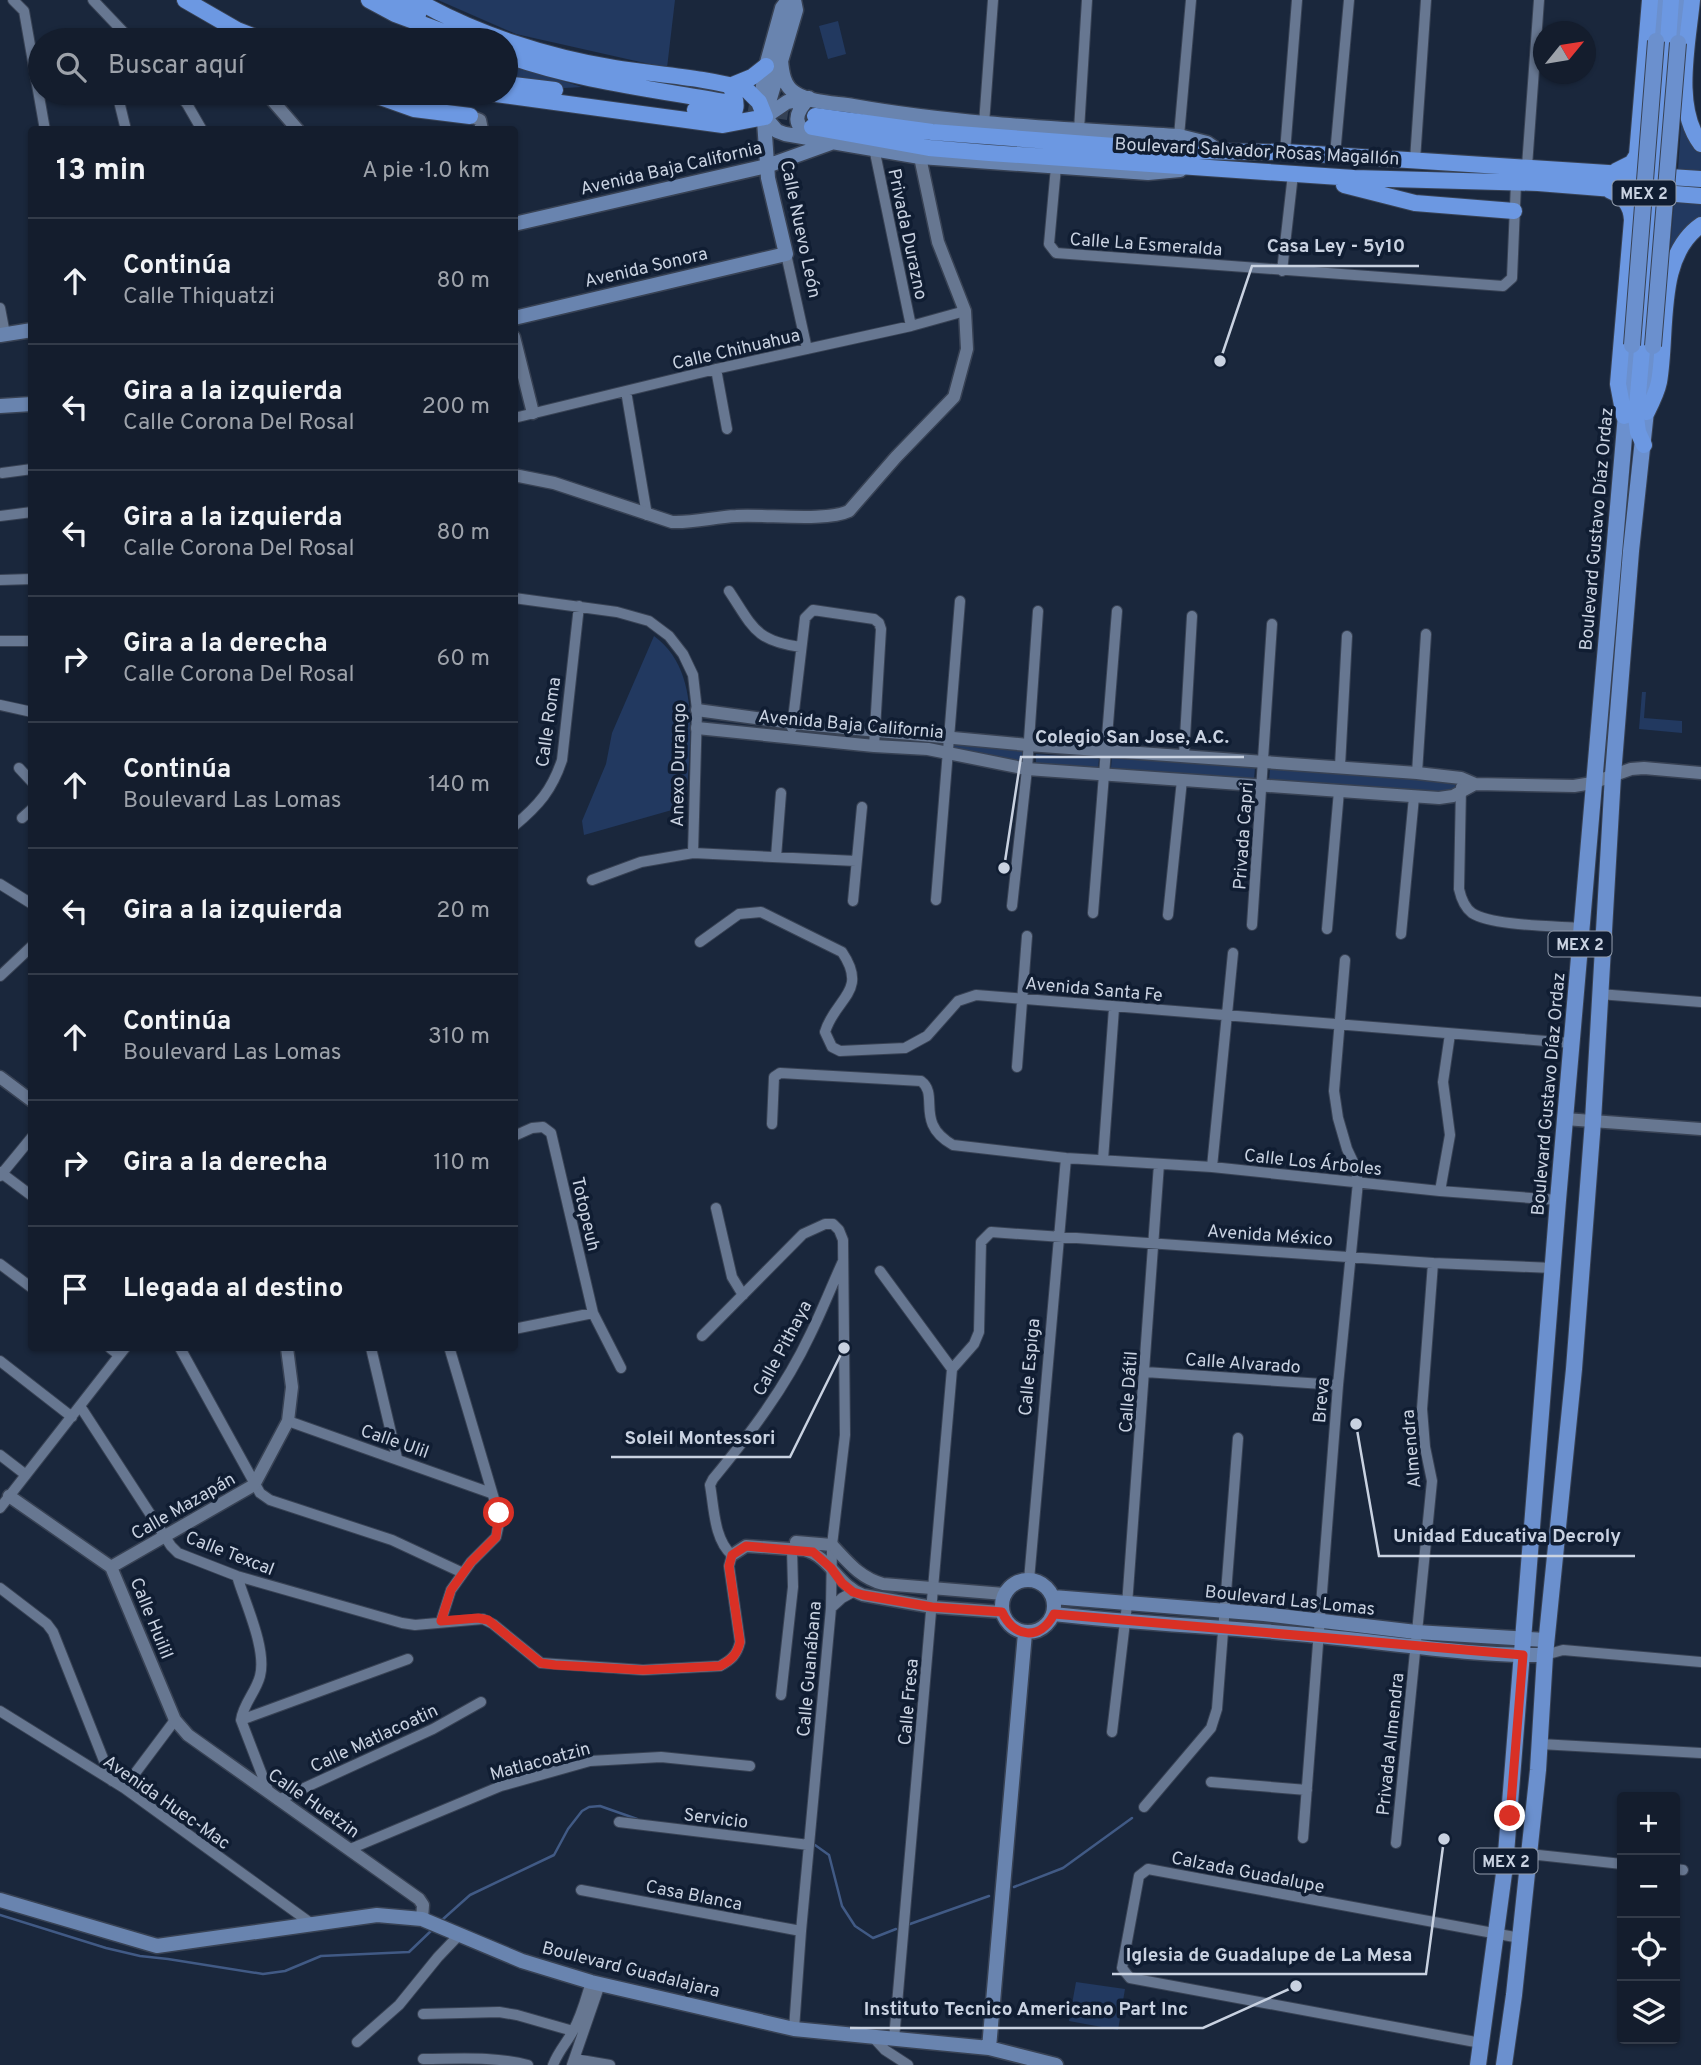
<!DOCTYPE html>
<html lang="es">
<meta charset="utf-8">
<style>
:root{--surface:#141d2d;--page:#212a39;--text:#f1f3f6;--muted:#9da2aa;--line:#333b49}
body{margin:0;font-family:Overpass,sans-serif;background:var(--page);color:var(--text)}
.controls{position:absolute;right:21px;bottom:21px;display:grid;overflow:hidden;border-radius:7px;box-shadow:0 2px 5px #0004}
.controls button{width:63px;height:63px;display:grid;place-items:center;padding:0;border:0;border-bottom:2px solid var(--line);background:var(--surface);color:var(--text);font:35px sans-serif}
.compass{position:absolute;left:1533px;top:21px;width:63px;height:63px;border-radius:50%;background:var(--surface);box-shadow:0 2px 5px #0004;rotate:60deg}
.stop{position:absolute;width:21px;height:21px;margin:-16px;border:5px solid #d93025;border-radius:50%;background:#fff}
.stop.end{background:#d93025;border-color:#fff;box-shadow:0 2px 7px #0008}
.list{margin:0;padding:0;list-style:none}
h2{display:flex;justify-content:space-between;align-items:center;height:91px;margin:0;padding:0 28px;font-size:30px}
h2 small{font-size:23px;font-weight:400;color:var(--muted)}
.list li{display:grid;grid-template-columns:46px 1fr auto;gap:21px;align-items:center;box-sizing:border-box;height:126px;padding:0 28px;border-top:2px solid var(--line)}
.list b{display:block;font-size:26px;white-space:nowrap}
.list p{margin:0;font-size:23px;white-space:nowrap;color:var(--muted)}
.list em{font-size:23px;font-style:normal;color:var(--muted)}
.icon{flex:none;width:38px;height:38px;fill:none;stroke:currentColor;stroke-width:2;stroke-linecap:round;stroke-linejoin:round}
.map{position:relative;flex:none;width:1701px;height:2065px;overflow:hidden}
.search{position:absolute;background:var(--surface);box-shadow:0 2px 5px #0004;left:28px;top:28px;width:490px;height:77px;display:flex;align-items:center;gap:18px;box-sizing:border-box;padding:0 24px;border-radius:38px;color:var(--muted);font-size:26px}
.panel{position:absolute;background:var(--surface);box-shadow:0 2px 5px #0004;left:28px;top:126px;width:490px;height:1225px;border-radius:7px}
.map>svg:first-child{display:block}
.green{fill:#223960}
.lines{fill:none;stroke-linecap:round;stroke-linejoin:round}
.stream{stroke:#415a85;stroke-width:2.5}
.trunk-tunnel{stroke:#344155;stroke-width:16;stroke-dasharray:16 8;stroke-linecap:butt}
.minor-casing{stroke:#384254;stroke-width:12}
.tertiary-casing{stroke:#384254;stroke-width:15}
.secondary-casing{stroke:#384254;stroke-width:17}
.primary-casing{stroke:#384254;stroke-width:18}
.trunk-casing{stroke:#384254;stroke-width:18}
.minor{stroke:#677791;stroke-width:10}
.tertiary{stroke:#677791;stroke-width:12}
.secondary{stroke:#6984af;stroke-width:14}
.primary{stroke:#6b90ce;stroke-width:16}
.trunk{stroke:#6c98e2;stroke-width:16}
.primary-bridge-casing{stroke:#384254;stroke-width:18;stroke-linecap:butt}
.primary-bridge{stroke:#6b90ce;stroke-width:16}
.route{stroke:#d93025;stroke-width:9}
.labels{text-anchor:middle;stroke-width:7;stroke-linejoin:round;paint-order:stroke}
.shield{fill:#101d32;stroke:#929cac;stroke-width:2}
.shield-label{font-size:16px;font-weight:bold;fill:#c9d2e1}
.street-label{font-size:18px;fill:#c9d2e1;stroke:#101d32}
.leader{fill:none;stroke:#c9d2e1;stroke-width:2.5}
.callout-dot{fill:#c9d2e1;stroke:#101d32;stroke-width:2.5}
.callout-label{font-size:19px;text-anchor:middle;font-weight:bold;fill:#c9d2e1;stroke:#101d32;stroke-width:7;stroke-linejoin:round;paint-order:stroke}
</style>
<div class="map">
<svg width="1701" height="2065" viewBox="0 0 1701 2065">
<rect width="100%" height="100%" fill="#1a273c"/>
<path class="green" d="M 438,0 L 675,0 L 667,68 L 516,34 Z
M 838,21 L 846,54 L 828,59 L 819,26 Z
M 506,63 L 582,87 L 564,88 L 506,80 Z
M 1682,112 L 1701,149 L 1701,172 L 1678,170 Z
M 1674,202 L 1701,203 L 1701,220 L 1670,250 Z
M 654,636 C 705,673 688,752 686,806 L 584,835 L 582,821 L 606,764 L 612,733 Z
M 1642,692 L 1646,692 L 1644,718 L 1682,721 L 1682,733 L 1639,729 Z
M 954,742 L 1023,751 L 1022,764 L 954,749 Z
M 1036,754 L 1099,759 L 1098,768 L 1036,763 Z
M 1112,756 L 1255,768 L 1254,779 L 1111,768 Z
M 1270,769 L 1444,781 L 1455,784 L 1455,790 L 1442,794 L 1269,782 Z
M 1076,1982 L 1125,1989 L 1118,2030 L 1069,2021 Z"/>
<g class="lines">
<path class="stream" d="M 815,1845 L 829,1855 L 842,1906 L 855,1926 L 873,1938 L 896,1929
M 1014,1887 L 1063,1868 L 1132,1818
M 0,1915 L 106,1948 L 140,1956 L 168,1959 L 263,1974 L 285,1971 L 321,1956 L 409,1952 L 432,1930
M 442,1920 L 470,1895 L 554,1855 L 568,1829 L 582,1811 L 589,1807 L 600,1806 L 637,1819
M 910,1924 L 989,1896"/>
<path class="trunk-tunnel" d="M 725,102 L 812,116"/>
<defs>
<path id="minor" d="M 13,0 L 24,11 L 45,130
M 93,0 L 131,40
M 117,93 L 126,130
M 178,93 L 187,104 L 202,130
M 984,124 L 993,0
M 1079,130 L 1087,0
M 1179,136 L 1191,0
M 874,148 L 911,326
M 1285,152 L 1297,0
M 1335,155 L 1349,0
M 1415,160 L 1426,0
M 1527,166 L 1539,0
M 1056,167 L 1049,244 L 1056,253 L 1503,286 L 1512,278 L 1516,183
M 786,254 L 807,349
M 1282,271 L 1293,174
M 0,308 L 5,334
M 716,369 L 727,429
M 626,391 L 647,515
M 514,418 L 716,369 L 911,326 L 965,311
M 2,473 L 32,469
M 0,516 L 32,512
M 0,580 L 32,579
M 729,591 C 753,627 755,641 801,647
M 514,598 L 617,612 L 649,621 L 669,636 L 683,654 L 693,675 L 697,710 L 693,853
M 0,641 L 32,641
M 0,705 L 32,712
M 792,728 L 805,618 L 813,610 L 874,619 L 879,623 L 881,629 L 874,746
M 1184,755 L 1192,616
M 1340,766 L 1347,636
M 19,768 L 32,782
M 1417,773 L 1426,634
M 1461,787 L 1459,889 C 1461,898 1464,907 1472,913 C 1492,926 1555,926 1581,928
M 22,818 L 32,809
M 514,826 C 539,805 552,790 562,760 L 579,606
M 776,857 L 781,793
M 592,880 L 641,862 L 693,853 L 856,861
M 0,884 L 32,904
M 936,900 L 960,601
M 853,901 L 862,807
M 1012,906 L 1027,769 L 1038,611
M 1093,913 L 1117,611
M 1168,915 L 1182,780
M 1252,925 L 1272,624
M 1327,929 L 1339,791
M 1401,934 L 1414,797
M 700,942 L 739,914 L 761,912 L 842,952 C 869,992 835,998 825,1032 L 832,1047 L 840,1051 L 905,1048 L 927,1036 L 958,1001 L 976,995 L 1571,1043
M 0,976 L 32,946
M 1599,994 L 1701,1002
M 1017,1067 L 1027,936
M 772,1124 L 774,1077 L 780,1073 L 921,1081 C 940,1095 914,1123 953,1145 L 1066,1158 L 1212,1167 L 1440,1191 L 1558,1200
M 514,1136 L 532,1128 L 543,1127 L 551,1133 L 593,1313 L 621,1368
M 1103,1160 L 1114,1008
M 1212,1167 L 1233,953
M 0,1172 L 32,1196
M 0,1176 L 32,1137
M 1440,1191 L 1450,1135 L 1443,1082 L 1450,1034
M 716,1208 L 732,1277 L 743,1295
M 0,1264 L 32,1288
M 880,1271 L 952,1369
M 514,1329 L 593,1313
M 702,1336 L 803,1234 L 825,1224 L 833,1224 L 839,1230 L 843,1240 L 845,1435 L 832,1545 L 831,1608 L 801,1931 L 794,2029
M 110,1348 L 119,1355
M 180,1348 L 260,1493 L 270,1500 L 392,1540 L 463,1573
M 371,1348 L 397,1458
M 0,1361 L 72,1417
M 952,1369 L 974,1344 L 979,1332 L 981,1242 L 991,1232 L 1433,1263 L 1553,1268
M 1145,1372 L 1338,1385
M 80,1406 L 171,1546 L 178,1553 L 237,1576 L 402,1623 L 415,1625 L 483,1619 L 493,1624 L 541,1663 L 643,1670 L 720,1666 C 731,1660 737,1655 740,1642 L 729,1566 L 732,1555 C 714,1540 714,1507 710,1485 L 713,1479 C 750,1434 785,1388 810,1335 C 822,1311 832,1285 843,1261
M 288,1421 L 491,1493
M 0,1455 L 26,1475
M 0,1508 L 125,1348
M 237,1576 C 245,1603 267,1649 260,1676 C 256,1692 243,1704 241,1720 L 269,1793
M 1029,1580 L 1066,1158
M 0,1588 L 47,1624 L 53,1632 L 112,1781
M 831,1608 L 842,1598 L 853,1592
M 441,1621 L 451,1590 L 471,1562 L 496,1537 L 500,1519 L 450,1350 L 451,1348
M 1545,1655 L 1563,1650 L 1701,1662
M 781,1695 L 793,1587 L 792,1549
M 0,1711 L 124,1788 L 312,1924
M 241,1720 L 408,1659
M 1112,1732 L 1127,1605 L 1159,1164
M 1540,1744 L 1701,1753
M 1211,1782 L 1307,1790
M 124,1788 L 175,1720
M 278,1800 L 433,1729 L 481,1702
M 1144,1807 L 1211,1728 L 1217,1709 L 1238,1438
M 619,1822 L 809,1845
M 1303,1838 L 1338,1385 L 1358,1182 L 1355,1166 L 1347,1149 L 1338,1118 L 1334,1091 L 1345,960
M 1396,1843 L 1432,1481 L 1425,1447 L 1422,1409 L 1433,1263
M 350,1849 L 501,1786 L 590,1761 L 661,1757 L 750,1766
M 1529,1854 L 1622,1864
M 1675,1869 L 1683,1870
M 581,1890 L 801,1931
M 423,2014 L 499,2012 L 517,2015 L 573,2031
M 873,2037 L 885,2050 L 908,2065
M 894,2039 L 952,1369
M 357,2042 L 399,2005 L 438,1957 L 460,1934
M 1481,2043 L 1130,1978 L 1122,1968 L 1139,1876 L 1148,1869 L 1520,1938
M 423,2059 C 458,2059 494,2056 528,2065
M 575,2059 L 610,2065
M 553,2065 C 559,2050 566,2044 573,2031 C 582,2015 586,1998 591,1982
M 572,2065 L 600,1984"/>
<path id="tertiary" d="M 266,93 L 298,130
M 470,116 L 480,120 L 482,130
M 514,337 L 533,413
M 514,475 L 554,483 L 672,522 C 694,523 714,517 736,516 C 765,514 826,522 849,511 L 896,457 L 954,397 L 967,349 L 965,311 L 938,242 L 920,157
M 697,710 L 792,723 L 1028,745 L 1417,773 L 1461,778 L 1475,784 L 1574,786 L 1592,783 L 1631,769 L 1644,768 L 1701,773
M 697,728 L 874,746 L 928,749 L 1027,769 L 1439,798 L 1453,796 L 1475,784
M 0,1077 L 32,1101
M 1565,1119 L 1701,1129
M 9,1496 L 111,1567 L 175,1720 L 188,1735 L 419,1899 L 423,1905 L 422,1919
M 796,1542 L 832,1545 C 848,1562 860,1578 883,1584 L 1004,1594
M 732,1555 L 746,1546 L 804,1550 C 830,1556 838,1586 863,1595 L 932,1607 L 1002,1612
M 111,1567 L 254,1485 L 288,1421 L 292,1387 L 287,1348"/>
<path id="secondary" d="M 781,60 C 782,73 784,86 795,93 C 810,103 836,103 853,106 C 960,125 1070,129 1179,136 L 1207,143 L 1220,152
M 809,98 C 793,115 793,125 812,138
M 767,109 L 796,10 L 794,0
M 765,117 L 777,131 L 785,134 L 920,157 L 1148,173 L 1180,170
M 765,117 L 787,102 L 808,98
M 514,224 L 767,166 L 831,143
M 514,318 L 786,254 L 768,178 L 762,92 L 766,66 L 782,8 L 788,0
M 0,335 L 32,330
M 0,406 L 32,404
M1002 1606a26 26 0 1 1 52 0a26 26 0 1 1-52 0Z
M 1053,1597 L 1264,1614 L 1416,1632 L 1546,1640
M 1053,1614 C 1141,1624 1230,1627 1318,1636 C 1393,1643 1469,1656 1545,1655
M 0,1900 L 157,1946 L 377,1915 L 422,1919 L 522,1961 L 591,1982 L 794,2029 L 989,2048 L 1056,2065
M 989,2048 L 1025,1633"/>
<path id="primary" d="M 1656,41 L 1659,0
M 1678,43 L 1683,0
M 1478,2065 L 1505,1866 L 1558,1200 L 1632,345
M 1504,2065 L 1514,1995 L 1538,1770 L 1545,1655 L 1574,1369 L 1593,1121 L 1613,775 L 1631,551 L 1653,346"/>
<path id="trunk" d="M 185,0 L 237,30 L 263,40
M 369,0 L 395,14 L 465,40
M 394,0 L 418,15
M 416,0 C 475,34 547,57 614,68 C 658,75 705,77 747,90 L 759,102 L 765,117 L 723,125 L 488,93
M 1692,0 C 1688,43 1673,108 1701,144
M 506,55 C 575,80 652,89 725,102
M 506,84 L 555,90
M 730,86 L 752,77 L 766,66
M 369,93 L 414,109 L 470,116
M 695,110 L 723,114
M 815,116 L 932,132 L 1180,151 L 1285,152 L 1701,179
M 723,125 C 739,114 738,102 730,86
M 812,127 L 929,148 L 989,153 L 1354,178 L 1538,183 L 1701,196
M 1616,171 L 1632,163 L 1637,155 L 1650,0
M 1344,185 L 1415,203 L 1514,211
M 1660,186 L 1658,176 L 1671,0
M 1609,190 C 1624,197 1631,204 1632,220 L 1618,384 L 1624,416
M 1647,412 C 1652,402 1657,392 1659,382 C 1668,332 1655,257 1701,225
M 1644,445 L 1638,432 L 1636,417 L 1656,192 L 1653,185"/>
</defs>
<use href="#minor" class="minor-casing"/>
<use href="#tertiary" class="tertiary-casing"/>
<use href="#secondary" class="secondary-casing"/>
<use href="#primary" class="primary-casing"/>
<use href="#trunk" class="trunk-casing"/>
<use href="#minor" class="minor"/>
<use href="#tertiary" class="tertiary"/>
<use href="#secondary" class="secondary"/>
<use href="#primary" class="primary"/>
<use href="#trunk" class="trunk"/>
<defs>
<path id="primary-bridge" d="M 1632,345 L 1656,41
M 1653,346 L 1678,43"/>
</defs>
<use href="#primary-bridge" class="primary-bridge-casing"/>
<use href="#primary-bridge" class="primary-bridge"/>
</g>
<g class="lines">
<path class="route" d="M 499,1513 L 496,1537 L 471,1562 L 451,1590 L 441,1621 L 478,1618 L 488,1620 L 541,1663 L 555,1665 L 643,1670 L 720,1666 C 731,1660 737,1655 740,1642 L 729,1566 L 732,1555 L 746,1546 L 813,1552 L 831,1568 L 842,1583 L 853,1592 L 863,1595 L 932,1607 L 1002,1612 C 1014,1638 1040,1641 1054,1614 L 1523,1655 L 1510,1816"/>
</g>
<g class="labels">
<g class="shield">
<rect x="1612.5" y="180.5" width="63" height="25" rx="5"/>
<rect x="1548.5" y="931.5" width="63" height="25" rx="5"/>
<rect x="1474.5" y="1848.5" width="63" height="25" rx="5"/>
</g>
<g class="shield-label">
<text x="1644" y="199">MEX 2</text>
<text x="1580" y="950">MEX 2</text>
<text x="1506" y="1867">MEX 2</text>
</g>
<g class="street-label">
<text transform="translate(1257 151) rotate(3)" y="6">Boulevard Salvador Rosas Magallón</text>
<text transform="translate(671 168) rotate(-13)" y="6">Avenida Baja California</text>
<text transform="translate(801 229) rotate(78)" y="6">Calle Nuevo León</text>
<text transform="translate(908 234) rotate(78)" y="6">Privada Durazno</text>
<text transform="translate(1146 244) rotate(4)" y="6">Calle La Esmeralda</text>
<text transform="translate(646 267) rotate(-13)" y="6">Avenida Sonora</text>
<text transform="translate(736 349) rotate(-13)" y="6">Calle Chihuahua</text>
<text transform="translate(1596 529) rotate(-85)" y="6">Boulevard Gustavo Díaz Ordaz</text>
<text transform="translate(548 722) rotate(-82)" y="6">Calle Roma</text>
<text transform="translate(851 724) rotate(5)" y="6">Avenida Baja California</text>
<text transform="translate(678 765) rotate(-89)" y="6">Anexo Durango</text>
<text transform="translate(1243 836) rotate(-86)" y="6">Privada Capri</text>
<text transform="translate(1094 989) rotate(5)" y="6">Avenida Santa Fe</text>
<text transform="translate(1548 1094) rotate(-85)" y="6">Boulevard Gustavo Díaz Ordaz</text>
<text transform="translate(1313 1162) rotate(6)" y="6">Calle Los Árboles</text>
<text transform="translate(586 1214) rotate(77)" y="6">Totopeuh</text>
<text transform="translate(1270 1235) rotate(4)" y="6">Avenida México</text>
<text transform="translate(782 1348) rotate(-62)" y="6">Calle Pithaya</text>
<text transform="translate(1243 1363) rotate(4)" y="6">Calle Alvarado</text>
<text transform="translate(1029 1367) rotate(-85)" y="6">Calle Espiga</text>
<text transform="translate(1128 1392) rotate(-86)" y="6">Calle Dátil</text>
<text transform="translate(1321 1400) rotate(-85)" y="6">Breva</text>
<text transform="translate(395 1441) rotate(19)" y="6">Calle Ulil</text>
<text transform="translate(1411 1449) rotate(-95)" y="6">Almendra</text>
<text transform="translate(183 1506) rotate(-30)" y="6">Calle Mazapán</text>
<text transform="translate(230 1553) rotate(21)" y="6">Calle Texcal</text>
<text transform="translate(1290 1600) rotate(6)" y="6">Boulevard Las Lomas</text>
<text transform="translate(152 1618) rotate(68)" y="6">Calle Huilil</text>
<text transform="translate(809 1669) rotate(-85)" y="6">Calle Guanábana</text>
<text transform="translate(908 1702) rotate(-85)" y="6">Calle Fresa</text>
<text transform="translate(374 1738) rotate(-25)" y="6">Calle Matlacoatin</text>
<text transform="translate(1390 1744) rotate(-84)" y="6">Privada Almendra</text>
<text transform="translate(540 1761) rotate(-15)" y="6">Matlacoatzin</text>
<text transform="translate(167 1802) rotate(35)" y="6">Avenida Huec-Mac</text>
<text transform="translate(314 1803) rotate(35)" y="6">Calle Huetzin</text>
<text transform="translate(716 1818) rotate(7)" y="6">Servicio</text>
<text transform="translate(1248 1872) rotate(11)" y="6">Calzada Guadalupe</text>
<text transform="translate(694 1895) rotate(11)" y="6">Casa Blanca</text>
<text transform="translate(631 1969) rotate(14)" y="6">Boulevard Guadalajara</text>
</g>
</g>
<path class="leader" d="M1220 361L1252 266H1419M1004 868L1021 757H1244M844 1348L790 1457H611M1356 1424L1379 1556H1635M1444 1839L1426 1974H1112M1296 1986L1203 2028H850"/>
<g class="callout-dot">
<circle cx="1220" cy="361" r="7"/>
<circle cx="1004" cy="868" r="7"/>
<circle cx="844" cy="1348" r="7"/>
<circle cx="1356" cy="1424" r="7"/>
<circle cx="1444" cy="1839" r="7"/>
<circle cx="1296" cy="1986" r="7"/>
</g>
<g class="callout-label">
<text x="1336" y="252">Casa Ley - 5y10</text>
<text x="1132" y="743">Colegio San Jose, A.C.</text>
<text x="700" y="1444">Soleil Montessori</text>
<text x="1507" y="1542">Unidad Educativa Decroly</text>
<text x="1269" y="1961">Iglesia de Guadalupe de La Mesa</text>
<text x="1026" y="2015">Instituto Tecnico Americano Part Inc</text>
</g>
</svg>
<div class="controls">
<button>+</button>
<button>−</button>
<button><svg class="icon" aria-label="locate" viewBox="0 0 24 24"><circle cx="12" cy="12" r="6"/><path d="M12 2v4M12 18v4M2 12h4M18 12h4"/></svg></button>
<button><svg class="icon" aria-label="layers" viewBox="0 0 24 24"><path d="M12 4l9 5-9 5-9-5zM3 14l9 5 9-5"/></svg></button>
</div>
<svg class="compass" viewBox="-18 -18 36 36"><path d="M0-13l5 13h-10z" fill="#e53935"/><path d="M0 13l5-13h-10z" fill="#9da2aa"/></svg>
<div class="stop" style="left:499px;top:1513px"></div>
<div class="stop end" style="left:1510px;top:1816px"></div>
<div class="search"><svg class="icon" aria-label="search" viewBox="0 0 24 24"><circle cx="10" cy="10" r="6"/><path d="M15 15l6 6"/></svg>Buscar aquí</div>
<section class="panel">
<h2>13 min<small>A pie · 1.0 km</small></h2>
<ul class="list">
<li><svg class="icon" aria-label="ahead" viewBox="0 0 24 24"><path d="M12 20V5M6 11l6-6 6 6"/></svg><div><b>Continúa</b><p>Calle Thiquatzi</p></div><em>80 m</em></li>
<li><svg class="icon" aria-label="left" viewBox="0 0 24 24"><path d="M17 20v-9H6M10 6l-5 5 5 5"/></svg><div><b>Gira a la izquierda</b><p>Calle Corona Del Rosal</p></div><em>200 m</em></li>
<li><svg class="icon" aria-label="left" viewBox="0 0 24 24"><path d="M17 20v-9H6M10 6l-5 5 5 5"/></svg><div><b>Gira a la izquierda</b><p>Calle Corona Del Rosal</p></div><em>80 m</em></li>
<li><svg class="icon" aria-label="right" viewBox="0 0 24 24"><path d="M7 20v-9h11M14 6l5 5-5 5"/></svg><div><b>Gira a la derecha</b><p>Calle Corona Del Rosal</p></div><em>60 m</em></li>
<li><svg class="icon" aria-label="ahead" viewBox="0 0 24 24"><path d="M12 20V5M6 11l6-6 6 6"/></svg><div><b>Continúa</b><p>Boulevard Las Lomas</p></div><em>140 m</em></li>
<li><svg class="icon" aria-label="left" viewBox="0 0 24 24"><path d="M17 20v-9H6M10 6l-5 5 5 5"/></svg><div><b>Gira a la izquierda</b></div><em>20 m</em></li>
<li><svg class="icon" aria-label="ahead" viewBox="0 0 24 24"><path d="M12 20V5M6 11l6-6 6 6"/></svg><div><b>Continúa</b><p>Boulevard Las Lomas</p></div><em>310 m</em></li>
<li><svg class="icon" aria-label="right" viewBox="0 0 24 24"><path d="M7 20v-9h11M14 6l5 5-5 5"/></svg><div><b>Gira a la derecha</b></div><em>110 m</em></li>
<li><svg class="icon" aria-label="arrive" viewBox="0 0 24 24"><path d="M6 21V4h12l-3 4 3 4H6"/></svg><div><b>Llegada al destino</b></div></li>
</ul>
</section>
</div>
